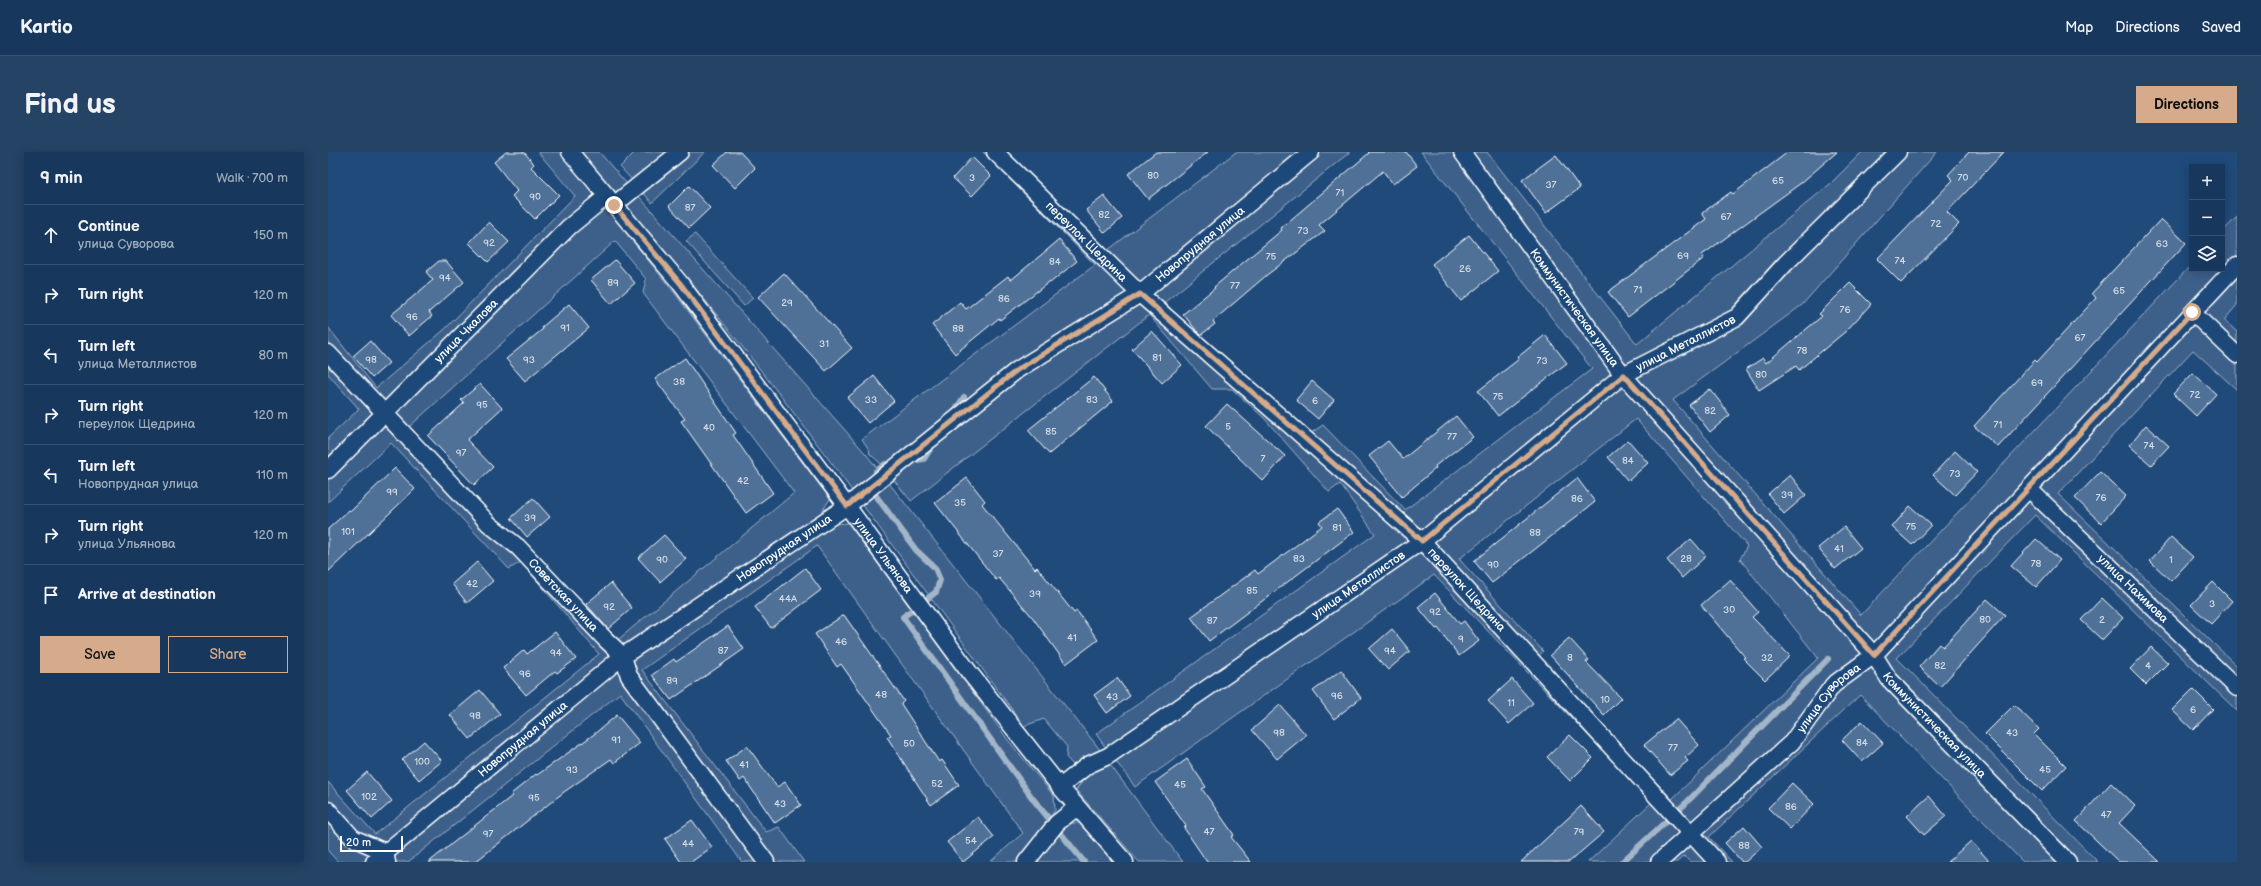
<!DOCTYPE html>
<meta charset="utf-8">
<style>
:root{--surface:#17385c;--page:#244365;--text:#f1f3f6;--muted:#9eacbb;--line:#365272;--accent:#d6ab8b}
body{margin:0;font-family:"Balsamiq Sans",sans-serif;background:var(--page);color:var(--text)}
.controls{position:absolute;right:12px;top:12px;display:grid;overflow:hidden;border-radius:0px;box-shadow:0 2px 10px #0003}
.controls button{width:36px;height:36px;display:grid;place-items:center;padding:0;border:0;border-bottom:1px solid var(--line);background:var(--surface);color:var(--text);font:20px sans-serif}
.scale{position:absolute;left:12px;bottom:10px;width:63px;box-sizing:border-box;padding-left:4px;border:2px solid #fff;border-top:0;font-size:11px;line-height:14px;white-space:nowrap;color:#fff;-webkit-text-stroke:3px #1f4a7a;paint-order:stroke}
.stop{position:absolute;width:12px;height:12px;margin:-9px;border:3px solid #d6ab8b;border-radius:50%;background:#fff}
.stop.end{background:#d6ab8b;border-color:#fff;box-shadow:0 1px 4px #0008}
.list{margin:0;padding:0;list-style:none}
h2{display:flex;justify-content:space-between;align-items:center;height:52px;margin:0;padding:0 16px;font-size:17px}
h2 small{font-size:13px;font-weight:400;color:var(--muted)}
.list li{display:grid;grid-template-columns:26px 1fr auto;gap:12px;align-items:center;box-sizing:border-box;height:60px;padding:0 16px;border-top:1px solid var(--line)}
.list b{display:block;font-size:15px;white-space:nowrap}
.list p{margin:0;font-size:13px;white-space:nowrap;color:var(--muted)}
.list em{font-size:13px;font-style:normal;color:var(--muted)}
.actions{display:flex;gap:8px;padding:12px 16px}
.actions a{flex:1;padding:9px 0;border:1px solid var(--accent);border-radius:0px;text-align:center;font-size:14px;color:var(--accent)}
.actions .main{background:var(--accent);color:#111}
.icon{flex:none;width:22px;height:22px;fill:none;stroke:currentColor;stroke-width:2;stroke-linecap:round;stroke-linejoin:round}
.map{position:relative;flex:none;width:1909px;height:710px;overflow:hidden;border-radius:0px}
header{display:flex;align-items:center;gap:24px;box-sizing:border-box;height:56px;padding:0 20px;background:var(--surface);border-bottom:1px solid var(--line)}
header strong{font-size:19px}
nav{display:flex;gap:22px;margin-inline-start:auto;font-size:14px}
.intro{display:flex;align-items:center;justify-content:space-between;box-sizing:border-box;height:96px;padding:0 24px}
h1{margin:0;font-size:28px}
.button{padding:10px 18px;border-radius:0px;background:var(--accent);color:#111;font-size:14px;font-weight:700}
main{display:flex;gap:24px;padding:0 24px}
aside{flex:1;background:var(--surface);border-radius:0px;box-shadow:0 2px 10px #0003}
.map>svg:first-child{display:block}
.green{fill:#3c618b;stroke:#9eb0c5;fill-rule:evenodd}
.lines{fill:none;stroke-linecap:round;stroke-linejoin:round}
.stream{stroke:#a3b5c8;stroke-width:6}
.building{fill:#507197;stroke:#fff}
.street-casing{stroke:#fff;stroke-width:19}
.street{stroke:#1f4a7a;stroke-width:16}
.route{stroke:#d6ab8b;stroke-width:5}
.labels{text-anchor:middle;stroke-width:3;stroke-linejoin:round;paint-order:stroke}
.number-label{font-size:10px;fill:#d3dce5}
.street-label{font-size:12px;fill:#fff;stroke:#1f4a7a}
</style>
<header>
<strong>Kartio</strong>
<nav><a>Map</a><a>Directions</a><a>Saved</a></nav>
</header>
<div class="intro"><h1>Find us</h1><a class="button">Directions</a></div>
<main>
<aside>
<h2>9 min<small>Walk · 700 m</small></h2>
<ul class="list">
<li><svg class="icon" aria-label="ahead" viewBox="0 0 24 24"><path d="M12 20V5M6 11l6-6 6 6"/></svg><div><b>Continue</b><p>улица Суворова</p></div><em>150 m</em></li>
<li><svg class="icon" aria-label="right" viewBox="0 0 24 24"><path d="M7 20v-9h11M14 6l5 5-5 5"/></svg><div><b>Turn right</b></div><em>120 m</em></li>
<li><svg class="icon" aria-label="left" viewBox="0 0 24 24"><path d="M17 20v-9H6M10 6l-5 5 5 5"/></svg><div><b>Turn left</b><p>улица Металлистов</p></div><em>80 m</em></li>
<li><svg class="icon" aria-label="right" viewBox="0 0 24 24"><path d="M7 20v-9h11M14 6l5 5-5 5"/></svg><div><b>Turn right</b><p>переулок Щедрина</p></div><em>120 m</em></li>
<li><svg class="icon" aria-label="left" viewBox="0 0 24 24"><path d="M17 20v-9H6M10 6l-5 5 5 5"/></svg><div><b>Turn left</b><p>Новопрудная улица</p></div><em>110 m</em></li>
<li><svg class="icon" aria-label="right" viewBox="0 0 24 24"><path d="M7 20v-9h11M14 6l5 5-5 5"/></svg><div><b>Turn right</b><p>улица Ульянова</p></div><em>120 m</em></li>
<li><svg class="icon" aria-label="arrive" viewBox="0 0 24 24"><path d="M6 21V4h12l-3 4 3 4H6"/></svg><div><b>Arrive at destination</b></div></li>
</ul>
<div class="actions"><a class="main">Save</a><a>Share</a></div>
</aside>
<div class="map">
<svg width="1909" height="710" viewBox="0 0 1909 710">
<rect width="100%" height="100%" fill="#1f4a7a"/>
<filter id="ink" filterUnits="userSpaceOnUse"><feTurbulence type="fractalNoise" baseFrequency=".025" numOctaves="2"/><feDisplacementMap in="SourceGraphic" scale="8" xChannelSelector="R" yChannelSelector="G"/><feConvolveMatrix kernelMatrix="1 2 1 2 8 2 1 2 1" color-interpolation-filters="sRGB"/></filter>
<g filter="url(#ink)">
<path class="green" d="M 210,0 L 233,0 L 267,41 L 55,254 L 0,194 L 0,175 L 48,236 L 117,177 L 247,44 Z
M 253,0 L 271,0 L 299,32 L 287,41 Z
M 307,0 L 343,0 L 305,29 L 292,15 Z
M 360,0 L 377,0 L 324,51 L 313,38 Z
M 655,0 L 662,0 L 811,147 L 1088,387 L 778,596 L 768,582 L 1047,382 L 1012,332 L 1001,340 L 936,266 L 904,237 L 884,237 L 821,163 L 583,349 L 551,310 L 541,301 L 542,299 L 534,287 L 767,113 Z
M 672,0 L 678,0 L 780,98 L 908,0 L 975,0 L 812,137 Z
M 988,0 L 1022,0 L 837,150 L 867,186 L 819,143 Z
M 1093,0 L 1127,0 L 1283,215 L 1280,229 L 1093,384 L 897,210 L 983,281 L 995,273 L 1077,358 L 1264,217 Z
M 1141,0 L 1159,0 L 1309,192 L 1502,32 L 1534,0 L 1564,0 L 1405,161 L 1303,214 L 1291,206 Z
M 1578,0 L 1609,0 L 1474,153 L 1345,248 L 1533,463 L 1864,112 L 1864,117 L 1894,117 L 1894,80 L 1909,65 L 1909,103 L 1545,494 L 1307,228 L 1310,222 L 1412,170 L 1457,120 Z
M 309,42 L 538,302 L 773,599 L 745,613 L 738,605 L 739,595 L 716,567 L 696,574 C 567,398 441,218 298,54 Z
M 278,56 L 345,139 L 502,347 L 493,361 L 296,496 L 286,491 L 466,341 L 315,141 L 318,127 L 287,89 L 81,275 L 189,389 L 63,263 L 246,79 Z
M 367,82 L 425,146 L 416,154 L 358,89 Z
M 1909,121 L 1909,153 L 1896,168 L 1909,180 L 1909,197 L 1871,161 Z
M 1865,168 L 1909,209 L 1909,238 L 1865,198 L 1730,342 L 1909,514 L 1909,531 L 1708,338 Z
M 0,212 L 45,261 L 0,307 L 0,286 L 31,257 L 0,222 Z
M 1298,236 L 1539,500 L 1499,527 L 1462,585 L 1365,672 L 1360,671 L 1100,391 L 1286,238 ZM 1308,267 L 1419,394 L 1412,407 L 1490,506 L 1344,647 L 1210,505 L 1215,499 L 1131,407 Z
M 56,271 L 187,400 L 286,504 L 56,692 L 32,683 L 0,648 L 0,630 L 47,682 L 271,502 L 193,410 L 181,417 L 63,291 L 0,350 L 0,327 Z
M 1703,344 L 1909,541 L 1909,559 L 1707,363 L 1569,506 L 1770,710 L 1750,710 L 1566,523 L 1553,504 Z
M 520,371 L 680,588 L 726,644 L 727,658 L 692,710 L 662,710 L 695,681 L 489,394 L 314,518 L 438,680 L 451,675 L 476,710 L 444,710 L 306,522 L 302,504 L 504,372 Z
M 1095,396 L 1355,681 L 1321,710 L 1260,710 L 1324,650 L 1106,423 L 807,635 L 787,608 Z
M 1544,511 L 1732,710 L 1695,710 L 1532,543 L 1381,685 L 1404,710 L 1395,710 L 1370,683 L 1508,536 Z
M 292,513 L 432,710 L 414,710 L 292,541 L 80,710 L 63,710 L 62,703 Z
M 780,610 L 855,710 L 811,710 L 748,638 L 761,621 Z
M 0,669 L 20,692 L 44,703 L 36,710 L 10,710 L 0,699 Z
M 740,671 L 751,671 L 785,710 L 706,710 L 732,676 Z
M 1362,689 L 1381,710 L 1362,710 L 1356,704 L 1349,710 L 1338,710 Z"/>
<g class="lines">
<path class="stream" d="M 625,262 L 636,245
M 582,309 L 596,307 L 606,291
M 565,312 L 557,312 L 548,319 L 546,341 L 588,398 L 607,416 L 612,428 L 608,440 L 575,465 L 705,647 L 756,710
M 1294,710 L 1358,651 L 1500,507"/>
</g>
<path class="building" d="M 178,0 L 196,0 L 206,12 L 203,15 L 231,43 L 207,67 L 184,44 L 189,39 L 166,10 Z
M 399,0 L 412,0 L 427,16 L 407,36 L 385,13 Z
M 828,0 L 880,0 L 820,47 L 800,22 Z
M 1040,0 L 1078,0 L 1089,14 L 1065,32 L 1055,19 L 991,73 L 997,79 L 940,122 L 885,169 L 887,172 L 873,183 L 869,179 L 855,162 L 887,136 L 886,135 L 954,78 L 953,76 L 1041,1 Z
M 1460,0 L 1509,0 L 1473,31 L 1374,103 L 1376,106 L 1300,165 L 1280,140 L 1378,67 L 1374,61 L 1403,40 L 1405,42 Z
M 1641,0 L 1676,0 L 1619,60 L 1631,72 L 1573,131 L 1549,107 L 1625,28 L 1620,23 Z
M 1228,3 L 1252,36 L 1218,61 L 1194,28 Z
M 644,5 L 663,24 L 644,44 L 625,26 Z
M 361,34 L 382,56 L 361,76 L 341,54 Z
M 776,44 L 794,66 L 777,81 L 758,58 Z
M 1833,67 L 1858,91 L 1670,295 L 1646,274 L 1707,208 L 1709,210 L 1768,146 L 1764,141 Z
M 161,70 L 181,90 L 160,110 L 141,91 Z
M 1141,83 L 1170,119 L 1133,149 L 1104,112 Z
M 731,88 L 749,109 L 722,131 L 721,130 L 672,168 L 671,166 L 627,202 L 604,173 L 632,150 L 638,157 L 680,124 L 683,128 Z
M 287,108 L 307,131 L 283,152 L 263,128 Z
M 111,109 L 118,109 L 136,130 L 101,160 L 104,164 L 81,184 L 63,163 L 105,128 L 98,120 Z
M 456,121 L 524,196 L 498,219 L 430,145 Z
M 1522,131 L 1543,152 L 1518,179 L 1471,218 L 1468,214 L 1431,238 L 1418,217 L 1435,206 L 1438,211 L 1494,164 L 1491,162 Z
M 241,152 L 261,176 L 197,229 L 178,207 L 215,177 L 214,175 Z
M 824,179 L 854,213 L 834,231 L 804,197 Z
M 1217,183 L 1239,211 L 1170,264 L 1150,239 L 1191,207 L 1190,205 Z
M 42,189 L 61,211 L 44,226 L 25,204 Z
M 357,206 L 408,281 L 405,283 L 445,341 L 418,361 L 353,269 L 357,267 L 327,227 Z
M 1865,221 L 1888,242 L 1868,264 L 1845,242 Z
M 546,224 L 566,249 L 540,271 L 519,246 Z
M 766,225 L 785,249 L 721,302 L 700,278 Z
M 984,229 L 1006,248 L 990,267 L 968,248 Z
M 152,232 L 174,256 L 139,288 L 165,315 L 146,333 L 100,284 L 136,251 L 133,248 Z
M 1382,237 L 1402,263 L 1382,280 L 1361,253 Z
M 899,252 L 957,304 L 935,329 L 878,274 Z
M 1128,264 L 1145,285 L 1107,314 L 1108,316 L 1074,345 L 1041,304 L 1060,289 L 1075,307 Z
M 1818,273 L 1841,294 L 1823,313 L 1801,293 Z
M 1300,288 L 1320,311 L 1300,329 L 1280,305 Z
M 1627,299 L 1649,320 L 1627,343 L 1605,323 Z
M 67,316 L 87,337 L 0,420 L 0,377 L 21,358 L 23,359 Z
M 1772,320 L 1798,344 L 1773,371 L 1747,346 Z
M 1462,323 L 1478,343 L 1456,362 L 1440,342 Z
M 639,326 L 657,349 L 654,352 L 707,417 L 709,415 L 746,461 L 749,459 L 770,488 L 738,512 L 705,466 L 671,426 L 668,428 L 607,351 Z
M 1249,326 L 1267,350 L 1164,431 L 1146,409 Z
M 205,346 L 222,365 L 199,385 L 183,366 Z
M 1582,354 L 1603,373 L 1584,393 L 1564,375 Z
M 1009,357 L 1026,380 L 881,489 L 863,465 L 927,418 L 930,422 L 994,374 L 991,370 Z
M 1516,375 L 1533,396 L 1507,417 L 1490,396 Z
M 336,383 L 358,407 L 332,430 L 310,406 Z
M 1843,385 L 1865,405 L 1843,429 L 1822,409 Z
M 1363,387 L 1378,404 L 1354,426 L 1339,408 Z
M 1708,387 L 1732,408 L 1708,435 L 1683,414 Z
M 149,410 L 165,429 L 139,451 L 124,432 Z
M 477,416 L 493,438 L 443,476 L 427,455 Z
M 1402,428 L 1430,460 L 1424,465 L 1462,504 L 1437,528 L 1415,506 L 1417,505 L 1373,453 Z
M 1885,430 L 1904,449 L 1883,472 L 1863,453 Z
M 283,431 L 304,456 L 280,477 L 258,452 Z
M 1107,441 L 1132,472 L 1136,469 L 1151,489 L 1131,504 L 1110,476 L 1108,477 L 1090,455 Z
M 1774,446 L 1795,466 L 1774,488 L 1753,468 Z
M 1659,447 L 1677,463 L 1612,535 L 1591,515 L 1611,492 L 1615,495 Z
M 516,463 L 576,549 L 573,552 L 611,610 L 614,608 L 631,633 L 603,653 L 559,585 L 563,583 L 513,512 L 509,515 L 487,482 Z
M 400,474 L 416,497 L 343,548 L 324,523 L 346,507 L 348,510 Z
M 1064,477 L 1082,499 L 1060,518 L 1041,497 Z
M 227,480 L 248,507 L 229,521 L 227,519 L 198,543 L 175,516 L 196,498 L 199,502 Z
M 1241,486 L 1261,508 L 1258,510 L 1293,546 L 1276,563 L 1222,503 Z
M 1823,495 L 1840,511 L 1818,533 L 1802,517 Z
M 1013,518 L 1033,546 L 1006,567 L 985,539 Z
M 789,526 L 802,544 L 779,561 L 766,543 Z
M 1184,527 L 1205,551 L 1181,572 L 1160,549 Z
M 1865,537 L 1885,557 L 1865,578 L 1844,558 Z
M 152,538 L 172,562 L 142,587 L 122,563 Z
M 952,553 L 978,583 L 949,607 L 924,578 Z
M 1686,553 L 1711,577 L 1706,582 L 1738,614 L 1714,639 L 1657,582 Z
M 289,563 L 312,591 L 286,611 L 283,607 L 236,640 L 147,710 L 101,710 L 184,644 L 183,642 L 208,622 L 209,623 L 265,583 Z
M 1348,567 L 1371,593 L 1357,606 L 1360,609 L 1342,623 L 1316,593 Z
M 1534,569 L 1555,591 L 1534,610 L 1514,588 Z
M 1242,583 L 1265,606 L 1242,629 L 1219,605 Z
M 96,589 L 114,609 L 91,628 L 74,608 Z
M 419,594 L 449,635 L 457,630 L 473,653 L 447,671 L 416,626 L 412,629 L 398,609 Z
M 859,607 L 878,635 L 874,637 L 906,683 L 903,685 L 923,710 L 879,710 L 856,676 L 858,674 L 827,630 Z
M 39,620 L 64,649 L 44,667 L 19,638 Z
M 1464,631 L 1486,652 L 1462,677 L 1440,656 Z
M 1783,631 L 1807,654 L 1791,671 L 1832,710 L 1791,710 L 1748,669 Z
M 1601,644 L 1618,664 L 1596,683 L 1579,664 Z
M 1253,654 L 1276,680 L 1241,710 L 1193,710 Z
M 650,665 L 666,685 L 635,710 L 619,690 Z
M 364,668 L 384,695 L 363,710 L 353,710 L 337,687 Z
M 1416,674 L 1434,695 L 1417,710 L 1414,710 L 1397,691 Z
M 1643,689 L 1662,710 L 1619,710 Z"/>
<g class="lines">
<defs>
<g id="street">
<path id="s1" d="M 242,0 L 352,131 L 519,354 L 641,520 L 732,635 L 797,710"/>
<path id="s2" d="M 667,0 L 812,142 L 1094,389 L 1389,710"/>
<path id="s3" d="M 1134,0 L 1295,223 L 1546,503 L 1561,527 L 1740,710"/>
<path d="M 286,53 L 352,0"/>
<path d="M 1864,160 L 1909,203"/>
<path id="s4" d="M 0,201 L 161,372 L 190,395 L 277,487 L 295,504 L 301,524 L 438,710"/>
<path id="s5" d="M 0,318 L 241,75 L 279,44"/>
<path id="s6" d="M 1701,337 L 1909,536"/>
<path id="s7" d="M 732,635 L 760,613 L 780,604 L 1094,389 L 1295,223 L 1409,165 L 1457,112 L 1570,0"/>
<path d="M 0,658 L 25,686 L 57,700 L 59,710"/>
<path id="s8" d="M 46,710 L 295,504 L 519,354 L 689,218 L 812,142 L 983,0"/>
<path d="M 698,710 L 729,671 L 749,655"/>
<path id="s9" d="M 1331,710 L 1464,590 L 1505,533 L 1546,503 L 1909,113"/>
</g>
</defs>
<use href="#street" class="street-casing"/>
<use href="#street" class="street"/>
</g>
</g>
<g class="lines" filter="url(#ink)">
<path class="route" d="M 286,53 L 352,131 L 519,354 L 689,218 L 812,142 L 1094,389 L 1296,223 L 1546,503 L 1864,160"/>
</g>
<g class="labels">
<g class="number-label">
<text x="825" y="27">80</text>
<text x="644" y="29">3</text>
<text x="1635" y="29">70</text>
<text x="1450" y="32">65</text>
<text x="1223" y="36">37</text>
<text x="1012" y="44">71</text>
<text x="207" y="48">90</text>
<text x="362" y="59">87</text>
<text x="776" y="66">82</text>
<text x="1398" y="68">67</text>
<text x="1608" y="75">72</text>
<text x="975" y="82">73</text>
<text x="161" y="94">92</text>
<text x="1834" y="95">63</text>
<text x="1355" y="107">69</text>
<text x="943" y="108">75</text>
<text x="1572" y="112">74</text>
<text x="727" y="113">84</text>
<text x="1137" y="120">26</text>
<text x="117" y="129">94</text>
<text x="285" y="134">89</text>
<text x="907" y="137">77</text>
<text x="1310" y="141">71</text>
<text x="1791" y="142">65</text>
<text x="676" y="150">86</text>
<text x="459" y="154">29</text>
<text x="1517" y="161">76</text>
<text x="84" y="168">96</text>
<text x="237" y="179">91</text>
<text x="630" y="180">88</text>
<text x="1752" y="189">67</text>
<text x="496" y="195">31</text>
<text x="1474" y="202">78</text>
<text x="829" y="209">81</text>
<text x="43" y="211">98</text>
<text x="201" y="211">93</text>
<text x="1214" y="212">73</text>
<text x="1433" y="226">80</text>
<text x="351" y="233">38</text>
<text x="1709" y="234">69</text>
<text x="1867" y="246">72</text>
<text x="1170" y="248">75</text>
<text x="543" y="251">33</text>
<text x="764" y="251">83</text>
<text x="987" y="252">6</text>
<text x="154" y="256">95</text>
<text x="1382" y="262">82</text>
<text x="1670" y="276">71</text>
<text x="900" y="278">5</text>
<text x="381" y="279">40</text>
<text x="723" y="283">85</text>
<text x="1124" y="288">77</text>
<text x="1821" y="297">74</text>
<text x="133" y="304">97</text>
<text x="935" y="310">7</text>
<text x="1300" y="312">84</text>
<text x="1627" y="325">73</text>
<text x="415" y="332">42</text>
<text x="64" y="343">99</text>
<text x="1459" y="346">39</text>
<text x="1773" y="349">76</text>
<text x="1249" y="350">86</text>
<text x="632" y="354">35</text>
<text x="202" y="369">39</text>
<text x="1583" y="378">75</text>
<text x="1009" y="379">81</text>
<text x="20" y="383">101</text>
<text x="1207" y="384">88</text>
<text x="1511" y="400">41</text>
<text x="670" y="405">37</text>
<text x="971" y="410">83</text>
<text x="1358" y="410">28</text>
<text x="334" y="411">90</text>
<text x="1843" y="411">1</text>
<text x="1708" y="415">78</text>
<text x="1165" y="416">90</text>
<text x="144" y="435">42</text>
<text x="924" y="442">85</text>
<text x="707" y="445">39</text>
<text x="460" y="450">44А</text>
<text x="1884" y="455">3</text>
<text x="281" y="458">92</text>
<text x="1401" y="461">30</text>
<text x="1107" y="463">92</text>
<text x="1657" y="471">80</text>
<text x="1774" y="471">2</text>
<text x="884" y="472">87</text>
<text x="744" y="489">41</text>
<text x="1133" y="490">9</text>
<text x="513" y="493">46</text>
<text x="395" y="502">87</text>
<text x="1062" y="502">94</text>
<text x="228" y="504">94</text>
<text x="1242" y="509">8</text>
<text x="1439" y="509">32</text>
<text x="1612" y="517">82</text>
<text x="1820" y="517">4</text>
<text x="197" y="525">96</text>
<text x="344" y="532">89</text>
<text x="553" y="546">48</text>
<text x="1009" y="547">96</text>
<text x="784" y="548">43</text>
<text x="1277" y="551">10</text>
<text x="1183" y="554">11</text>
<text x="1865" y="561">6</text>
<text x="147" y="567">98</text>
<text x="951" y="584">98</text>
<text x="1684" y="584">43</text>
<text x="288" y="591">91</text>
<text x="1534" y="594">84</text>
<text x="581" y="595">50</text>
<text x="1345" y="599">77</text>
<text x="94" y="613">100</text>
<text x="416" y="616">41</text>
<text x="244" y="621">93</text>
<text x="1717" y="621">45</text>
<text x="609" y="635">52</text>
<text x="852" y="636">45</text>
<text x="41" y="648">102</text>
<text x="206" y="649">95</text>
<text x="452" y="655">43</text>
<text x="1463" y="658">86</text>
<text x="1778" y="666">47</text>
<text x="881" y="683">47</text>
<text x="1251" y="683">79</text>
<text x="160" y="685">97</text>
<text x="643" y="692">54</text>
<text x="360" y="695">44</text>
<text x="1416" y="697">88</text>
</g>
<g class="street-label">
<text dy="4" stroke="none"><textPath href="#s2" startOffset="128">переулок Щедрина</textPath></text>
<text dy="4" stroke="none"><textPath href="#s8" startOffset="1033">Новопрудная улица</textPath></text>
<text dy="4" stroke="none"><textPath href="#s3" startOffset="192">Коммунистическая улица</textPath></text>
<text dy="4" stroke="none"><textPath href="#s5" startOffset="196">улица Чкалова</textPath></text>
<text dy="4" stroke="none"><textPath href="#s7" startOffset="769">улица Металлистов</textPath></text>
<text dy="4" stroke="none"><textPath href="#s8" startOffset="517">Новопрудная улица</textPath></text>
<text dy="4" stroke="none"><textPath href="#s1" startOffset="511">улица Ульянова</textPath></text>
<text dy="4" stroke="none"><textPath href="#s7" startOffset="361">улица Металлистов</textPath></text>
<text dy="4" stroke="none"><textPath href="#s6" startOffset="144">улица Нахимова</textPath></text>
<text dy="4" stroke="none"><textPath href="#s2" startOffset="644">переулок Щедрина</textPath></text>
<text dy="4" stroke="none"><textPath href="#s4" startOffset="338">Советская улица</textPath></text>
<text dy="4" stroke="none"><textPath href="#s9" startOffset="237">улица Суворова</textPath></text>
<text dy="4" stroke="none"><textPath href="#s3" startOffset="744">Коммунистическая улица</textPath></text>
<text dy="4" stroke="none"><textPath href="#s8" startOffset="193">Новопрудная улица</textPath></text>
</g>
</g>
</svg>
<div class="controls">
<button>+</button>
<button>−</button>
<button><svg class="icon" aria-label="layers" viewBox="0 0 24 24"><path d="M12 4l9 5-9 5-9-5zM3 14l9 5 9-5"/></svg></button>
</div>
<div class="scale">20 m</div>
<div class="stop" style="left:1864px;top:160px"></div>
<div class="stop end" style="left:286px;top:53px"></div>
</div>
</main>
